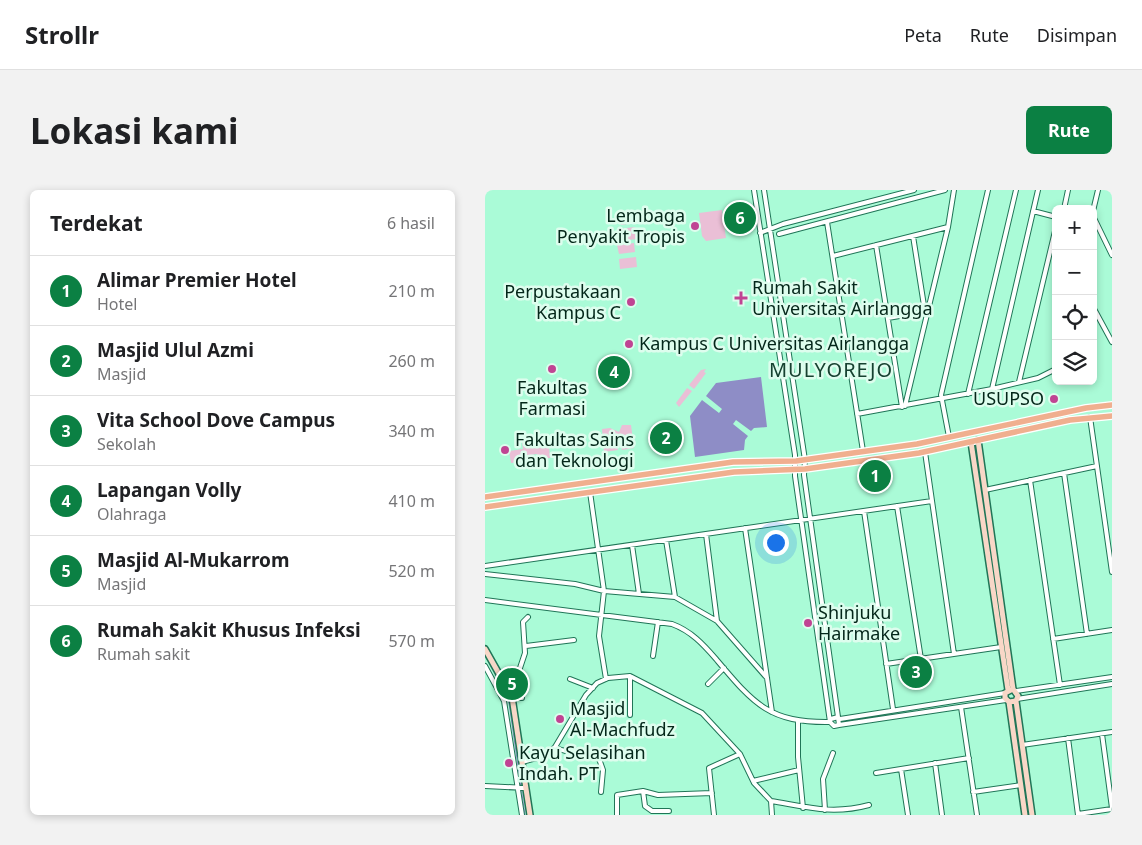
<!DOCTYPE html>
<html lang="id">
<meta charset="utf-8">
<style>
:root{--surface:#fff;--page:#f2f2f2;--text:#202124;--muted:#757577;--line:#e0e0e0;--accent:#0b8043}
body{margin:0;font-family:"Noto Sans",sans-serif;background:var(--page);color:var(--text)}
.controls{position:absolute;right:15px;top:15px;display:grid;overflow:hidden;border-radius:8px;box-shadow:0 2px 8px #0003}
.controls button{width:45px;height:45px;display:grid;place-items:center;padding:0;border:0;border-bottom:1px solid var(--line);background:var(--surface);color:var(--text);font:25px sans-serif}
.you{position:absolute;left:290px;top:352px;width:18px;height:18px;margin:-12px;border:4px solid #fff;border-radius:50%;background:#1a73e8;box-shadow:0 0 0 8px #1a73e833}
.badge{display:grid;place-items:center;width:32px;height:32px;border-radius:50%;background:var(--accent);color:#fff;font-size:16px;font-weight:700}
.pin{position:absolute;translate:-50% -50%;border:2px solid #fff;box-shadow:0 1px 5px #0006}
.list{margin:0;padding:0;list-style:none}
h2{display:flex;justify-content:space-between;align-items:center;height:65px;margin:0;padding:0 20px;font-size:21px}
h2 small{font-size:16px;font-weight:400;color:var(--muted)}
.list li{display:grid;grid-template-columns:32px 1fr auto;gap:15px;align-items:center;box-sizing:border-box;height:70px;padding:0 20px;border-top:1px solid var(--line)}
.list b{display:block;font-size:19px;white-space:nowrap}
.list p{margin:0;font-size:16px;white-space:nowrap;color:var(--muted)}
.list em{font-size:16px;font-style:normal;color:var(--muted)}
.icon{flex:none;width:28px;height:28px;fill:none;stroke:currentColor;stroke-width:2;stroke-linecap:round;stroke-linejoin:round}
.map{position:relative;flex:none;width:627px;height:625px;overflow:hidden;border-radius:8px}
header{display:flex;align-items:center;gap:30px;box-sizing:border-box;height:70px;padding:0 25px;background:var(--surface);border-bottom:1px solid var(--line)}
header strong{font-size:24px}
nav{display:flex;gap:28px;margin-inline-start:auto;font-size:18px}
.intro{display:flex;align-items:center;justify-content:space-between;box-sizing:border-box;height:120px;padding:0 30px}
h1{margin:0;font-size:35px}
.button{padding:12px 22px;border-radius:8px;background:var(--accent);color:#fff;font-size:18px;font-weight:700}
main{display:flex;gap:30px;padding:0 30px}
aside{flex:1;background:var(--surface);border-radius:8px;box-shadow:0 2px 8px #0003}
.map>svg:first-child{display:block}
.green{fill:#eabfd6}
.water{fill:#8e8dc6}
.lines{fill:none;stroke-linecap:round;stroke-linejoin:round}
.stream{stroke:#8e8dc6;stroke-width:1}
.minor-casing{stroke:#207557;stroke-width:6}
.secondary-casing{stroke:#207557;stroke-width:8}
.primary-casing{stroke:#fff;stroke-width:8}
.minor{stroke:#fff;stroke-width:4}
.secondary{stroke:#f8d7c7;stroke-width:5}
.primary{stroke:#f0af8f;stroke-width:5.5}
.poi-dot{fill:#c04493;stroke:#defdee;stroke-width:2}
.labels{text-anchor:middle;stroke-width:5;stroke-linejoin:round;paint-order:stroke}
.poi-label{font-size:18px;fill:#032619;stroke:#defdee;text-anchor:start}
.quarter-label{font-size:20px;letter-spacing:1px;fill:#164130;stroke:#defdee}
</style>
<header>
<strong>Strollr</strong>
<nav><a>Peta</a><a>Rute</a><a>Disimpan</a></nav>
</header>
<div class="intro"><h1>Lokasi kami</h1><a class="button">Rute</a></div>
<main>
<aside>
<h2>Terdekat<small>6 hasil</small></h2>
<ul class="list">
<li><span class="badge">1</span><div><b>Alimar Premier Hotel</b><p>Hotel</p></div><em>210 m</em></li>
<li><span class="badge">2</span><div><b>Masjid Ulul Azmi</b><p>Masjid</p></div><em>260 m</em></li>
<li><span class="badge">3</span><div><b>Vita School Dove Campus</b><p>Sekolah</p></div><em>340 m</em></li>
<li><span class="badge">4</span><div><b>Lapangan Volly</b><p>Olahraga</p></div><em>410 m</em></li>
<li><span class="badge">5</span><div><b>Masjid Al-Mukarrom</b><p>Masjid</p></div><em>520 m</em></li>
<li><span class="badge">6</span><div><b>Rumah Sakit Khusus Infeksi</b><p>Rumah sakit</p></div><em>570 m</em></li>
</ul>
</aside>
<div class="map">
<svg width="627" height="625" viewBox="0 0 627 625">
<rect width="100%" height="100%" fill="#aafbd7"/>
<path class="green" d="M 237,20 L 241,48 L 221,51 L 217,46 L 214,23 Z
M 148,24 L 149,33 L 136,35 L 135,26 Z
M 150,37 L 152,49 L 133,51 L 132,39 Z
M 149,53 L 150,62 L 134,64 L 132,55 Z
M 151,67 L 152,77 L 135,79 L 134,69 Z
M 221,179 L 219,182 L 221,183 L 209,199 L 204,195 L 216,180 Z
M 202,198 L 207,201 L 194,217 L 191,213 Z
M 137,235 L 146,235 L 149,258 L 137,260 L 136,257 L 132,257 L 133,260 L 119,262 L 117,239 L 125,238 L 134,242 Z
M 46,250 L 51,250 L 52,257 L 64,256 L 65,268 L 53,269 L 52,264 L 39,266 L 39,272 L 26,273 L 24,261 L 38,259 L 37,252 L 46,254 Z"/>
<path class="water" d="M 276,187 L 282,237 L 269,238 L 266,241 L 251,230 L 248,234 L 263,246 L 260,250 L 259,260 L 210,267 L 205,226 L 217,210 L 234,223 L 237,219 L 221,206 L 231,193 Z"/>
<g class="lines">
<path class="stream" d="M 16,493 L 24,513 L 40,625"/>
<defs>
<path id="minor" d="M 269,0 L 310,265 L 310,286 L 345,532 L 349,536 L 354,535 L 353,527 L 346,529
M 279,0 L 320,270 L 319,285 L 353,527
M 579,19 L 583,0
M 548,21 L 571,27
M 608,21 L 613,0
M 608,26 L 627,65
M 342,32 L 378,261
M 275,43 L 298,34 L 429,0
M 294,44 L 460,0
M 428,46 L 440,122
M 391,55 L 417,217
M 348,66 L 463,37
M 608,117 L 627,152
M 403,128 L 443,121
M 534,192 L 571,37
M 507,199 L 553,0
M 483,204 L 531,0
M 420,216 L 463,37 L 469,0
M 372,224 L 507,199 L 553,188 L 571,179
M 605,227 L 627,382
M 464,247 L 456,205 L 503,0
M 440,262 L 469,464
M 579,283 L 602,444
M 545,290 L 575,495
M 500,300 L 612,276
M 105,302 L 119,401 L 114,446 L 121,489
M 412,316 L 436,469
M 379,321 L 408,519
M 260,338 L 287,522
M 221,344 L 232,431
M 181,350 L 190,407
M 147,355 L 154,404
M 0,376 L 447,311
M 0,384 L 90,394 L 119,401 L 190,407 L 232,431 L 282,488
M 0,410 L 187,434 C 206,441 218,454 231,469 C 269,514 284,533 345,532
M 568,449 L 627,440
M 41,456 L 89,450
M 168,466 L 173,432
M 401,474 L 516,457
M 0,476 L 19,511 L 37,625
M 145,486 L 145,525
M 85,489 L 108,498
M 223,494 L 239,478
M 531,501 L 627,487
M 26,505 L 40,463 L 38,432 L 43,427
M 27,507 L 37,508
M 532,509 L 627,494
M 476,517 L 492,625
M 355,529 L 520,503
M 313,531 L 313,567 L 318,618
M 354,535 L 521,510
M 617,544 L 627,618
M 583,548 L 593,625
M 537,555 L 627,542
M 70,557 C 84,566 99,557 113,566 L 118,580 L 116,602
M 37,572 L 59,566 L 70,557 L 101,505 L 112,493 L 123,488 L 145,486 L 217,523 L 255,564 L 269,593 L 286,611
M 450,573 L 457,625
M 416,579 L 423,625
M 391,583 L 484,568
M 268,591 L 314,580
M 0,596 L 41,598
M 158,601 L 160,616 L 167,621 L 184,621
M 488,602 L 536,595
M 286,611 C 322,617 347,625 384,615
M 286,611 L 287,625
M 340,620 L 338,589 L 348,563
M 593,624 L 627,619
M 132,625 L 132,605 L 158,601 L 173,605 L 227,603
M 229,625 L 224,578 L 255,564"/>
<path id="secondary" d="M 493,250 L 528,499 L 533,506 L 531,511 L 524,512 L 520,508 L 520,503 L 528,499
M 486,252 L 523,500
M 0,459 L 27,507 L 45,625
M 531,511 L 547,625
M 524,512 L 540,625"/>
<path id="primary" d="M 0,307 L 248,272 L 311,271 L 432,254 L 601,218 L 627,215
M 0,317 L 249,282 L 320,279 L 434,263 L 585,230 L 627,226"/>
</defs>
<use href="#minor" class="minor-casing"/>
<use href="#secondary" class="secondary-casing"/>
<use href="#primary" class="primary-casing"/>
<use href="#minor" class="minor"/>
<use href="#secondary" class="secondary"/>
<use href="#primary" class="primary"/>
</g>
<g class="poi-dot">
<circle cx="210" cy="36" r="5"/>
<path d="M253.5 100.5h5v5h5v5h-5v5h-5v-5h-5v-5h5z"/>
<circle cx="146" cy="112" r="5"/>
<circle cx="144" cy="154" r="5"/>
<circle cx="67" cy="179" r="5"/>
<circle cx="569" cy="209" r="5"/>
<circle cx="20" cy="260" r="5"/>
<circle cx="323" cy="433" r="5"/>
<circle cx="75" cy="529" r="5"/>
<circle cx="24" cy="573" r="5"/>
</g>
<g class="labels">
<g class="poi-label">
<text x="200" y="32" text-anchor="end">Lembaga<tspan x="200" dy="21">Penyakit Tropis</tspan></text>
<text x="267" y="104">Rumah Sakit<tspan x="267" dy="21">Universitas Airlangga</tspan></text>
<text x="136" y="108" text-anchor="end">Perpustakaan<tspan x="136" dy="21">Kampus C</tspan></text>
<text x="154" y="160">Kampus C Universitas Airlangga</text>
<text x="67" y="204" text-anchor="middle">Fakultas<tspan x="67" dy="21">Farmasi</tspan></text>
<text x="559" y="215" text-anchor="end">USUPSO</text>
<text x="30" y="256">Fakultas Sains<tspan x="30" dy="21">dan Teknologi</tspan></text>
<text x="333" y="429">Shinjuku<tspan x="333" dy="21">Hairmake</tspan></text>
<text x="85" y="525">Masjid<tspan x="85" dy="21">Al-Machfudz</tspan></text>
<text x="34" y="569">Kayu Selasihan<tspan x="34" dy="21">Indah. PT</tspan></text>
</g>
<g class="quarter-label">
<text x="346" y="187">MULYOREJO</text>
</g>
</g>
</svg>
<div class="controls">
<button>+</button>
<button>−</button>
<button><svg class="icon" aria-label="locate" viewBox="0 0 24 24"><circle cx="12" cy="12" r="6"/><path d="M12 2v4M12 18v4M2 12h4M18 12h4"/></svg></button>
<button><svg class="icon" aria-label="layers" viewBox="0 0 24 24"><path d="M12 4l9 5-9 5-9-5zM3 14l9 5 9-5"/></svg></button>
</div>
<div class="you"></div>
<div class="pin badge" style="left:390px;top:286px">1</div>
<div class="pin badge" style="left:181px;top:248px">2</div>
<div class="pin badge" style="left:431px;top:482px">3</div>
<div class="pin badge" style="left:129px;top:182px">4</div>
<div class="pin badge" style="left:27px;top:494px">5</div>
<div class="pin badge" style="left:255px;top:28px">6</div>
</div>
</main>
